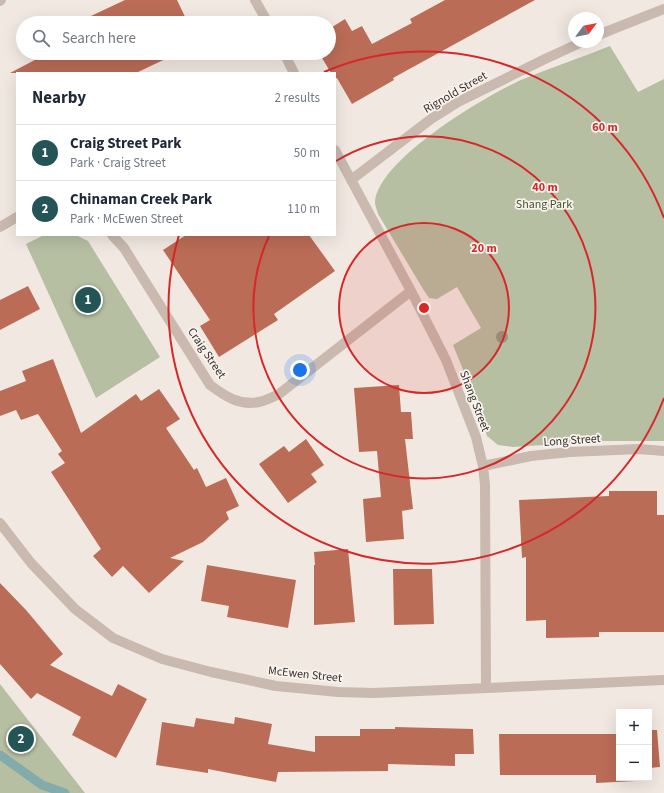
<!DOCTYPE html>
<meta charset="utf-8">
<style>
:root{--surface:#fff;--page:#f2f2f3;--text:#1f2937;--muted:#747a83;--line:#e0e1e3;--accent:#255456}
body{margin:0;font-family:"Source Sans 3",sans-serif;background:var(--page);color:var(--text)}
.controls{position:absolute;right:12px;bottom:12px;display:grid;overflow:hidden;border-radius:0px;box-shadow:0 4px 16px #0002}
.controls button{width:36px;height:36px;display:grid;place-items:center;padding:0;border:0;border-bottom:1px solid var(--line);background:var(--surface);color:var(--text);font:20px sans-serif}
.compass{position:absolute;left:568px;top:12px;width:36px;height:36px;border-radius:50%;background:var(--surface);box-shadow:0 4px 16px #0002;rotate:58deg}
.you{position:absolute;left:300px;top:370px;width:14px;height:14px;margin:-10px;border:3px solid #fff;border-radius:50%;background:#1a73e8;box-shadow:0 0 0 6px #1a73e833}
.badge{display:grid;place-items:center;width:26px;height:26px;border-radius:50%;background:var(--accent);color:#fff;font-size:13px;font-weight:700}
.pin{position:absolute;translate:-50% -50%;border:2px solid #fff;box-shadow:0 1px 4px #0006}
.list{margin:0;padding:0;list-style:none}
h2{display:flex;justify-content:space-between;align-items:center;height:52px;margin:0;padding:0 16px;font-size:17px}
h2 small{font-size:13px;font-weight:400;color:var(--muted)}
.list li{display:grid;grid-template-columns:26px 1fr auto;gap:12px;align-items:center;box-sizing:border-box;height:56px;padding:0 16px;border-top:1px solid var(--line)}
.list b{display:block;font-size:15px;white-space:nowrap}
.list p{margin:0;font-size:13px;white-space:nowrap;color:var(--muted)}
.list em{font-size:13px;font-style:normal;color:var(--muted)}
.icon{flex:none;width:22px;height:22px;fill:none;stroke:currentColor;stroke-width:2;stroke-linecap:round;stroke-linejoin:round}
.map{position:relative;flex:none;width:664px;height:793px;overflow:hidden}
.search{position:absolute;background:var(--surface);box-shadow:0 4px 16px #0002;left:16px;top:16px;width:320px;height:44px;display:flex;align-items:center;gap:10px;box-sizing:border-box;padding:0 14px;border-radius:22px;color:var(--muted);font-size:15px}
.panel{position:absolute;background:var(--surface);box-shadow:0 4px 16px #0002;left:16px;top:72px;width:320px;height:164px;border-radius:0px}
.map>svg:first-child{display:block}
.green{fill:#b6bfa2}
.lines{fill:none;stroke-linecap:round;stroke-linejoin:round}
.stream{stroke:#83abac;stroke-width:9}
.building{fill:#ba6c57}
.street{stroke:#c9b9ae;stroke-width:10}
.tree{fill:#949781}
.ring{fill:none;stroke:#d62828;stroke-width:2}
.labels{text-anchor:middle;stroke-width:3.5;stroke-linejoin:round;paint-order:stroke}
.street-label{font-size:12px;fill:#382f2c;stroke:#f9f3ee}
.park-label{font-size:12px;fill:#485432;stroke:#f9f3ee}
.centre{fill:#d62828;stroke:#f9f3ee;stroke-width:2}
.ring-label{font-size:12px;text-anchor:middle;font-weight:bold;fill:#d62828;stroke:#f9f3ee;stroke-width:3.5;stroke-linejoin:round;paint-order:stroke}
</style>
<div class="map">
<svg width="664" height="793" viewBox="0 0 664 793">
<rect width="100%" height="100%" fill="#f1e9e1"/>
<path class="green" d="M 610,46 L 638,92 L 664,79 L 664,441 L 605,441 L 513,447 L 498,445 L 487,436 L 477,404 L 453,345 L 481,328 L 457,287 L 437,299 L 429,298 L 423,289 L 378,214 C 377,210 375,206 375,202 C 379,159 484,97 521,80 C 550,68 580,58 610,46 Z
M 44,235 L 76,235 L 88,241 L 160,357 L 96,398 L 26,244 Z
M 0,684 L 85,793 L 0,793 Z"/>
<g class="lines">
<path class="stream" d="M 0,755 L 42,785 L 65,793"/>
</g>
<path class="building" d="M 125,0 L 177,0 L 188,23 L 76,23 Z
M 445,0 L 535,0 L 393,78 L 394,80 L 352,104 L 337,78 L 335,79 L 335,73 L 331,73 L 319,53 L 329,53 L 329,29 L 345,19 L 352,31 L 362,26 L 372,44 L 412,23 L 410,19 Z
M 48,53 L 178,53 L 136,73 L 10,73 Z
M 186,235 L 309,235 L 335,271 L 274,314 L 278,320 L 219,357 L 200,326 L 210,320 L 163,250 Z
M 28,286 L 40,309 L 0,330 L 0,300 Z
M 53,359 L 81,433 L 136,394 L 141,401 L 159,389 L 180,419 L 166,428 L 194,470 L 197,468 L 206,487 L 226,478 L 239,506 L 226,512 L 229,519 L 203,542 L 170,558 L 184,561 L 149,593 L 123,566 L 112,577 L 93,556 L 101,549 L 51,472 L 65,463 L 58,454 L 62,451 L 38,414 L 21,420 L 16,410 L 0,416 L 0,391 L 26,381 L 22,371 Z
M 399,385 L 401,412 L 411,412 L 413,439 L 405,439 L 413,509 L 402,511 L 404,539 L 366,542 L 363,499 L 381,497 L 377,451 L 359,452 L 354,388 Z
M 306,439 L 324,465 L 311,474 L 317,482 L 288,503 L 259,464 L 284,446 L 289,452 Z
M 609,491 L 657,491 L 657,515 L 664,515 L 664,632 L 599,632 L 599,637 L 546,638 L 546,620 L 526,621 L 526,557 L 522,558 L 519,500 L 609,496 Z
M 348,549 L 355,622 L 314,625 L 314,565 L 315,565 L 314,552 Z
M 207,565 L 296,580 L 288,628 L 227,617 L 229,606 L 201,601 Z
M 393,569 L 432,569 L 434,624 L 394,625 Z
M 0,583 L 26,610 L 63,654 L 50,665 L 112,696 L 118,684 L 147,699 L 116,758 L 72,735 L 81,717 L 37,693 L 31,699 L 0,664 Z
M 235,717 L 272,724 L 268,744 L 315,752 L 315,736 L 360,736 L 360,729 L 395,729 L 395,727 L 473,729 L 474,754 L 455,754 L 455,766 L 388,764 L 388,771 L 278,772 L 276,782 L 208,769 L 208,773 L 156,765 L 162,722 L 194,727 L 196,718 L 234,724 Z
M 649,730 L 657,730 L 660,767 L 649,768 Z
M 618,732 L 619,732 L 619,778 L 636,778 L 636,781 L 596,783 L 596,775 L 500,775 L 499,734 L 618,734 Z"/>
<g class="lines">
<path class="street" d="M 255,0 L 268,23
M 0,1 L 1,0
M 598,35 L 664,9
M 284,53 L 294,73
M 335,150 L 411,291 L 446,360 L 476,437 L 483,466 L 485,485 L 486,688
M 351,180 L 431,119 L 458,102 L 545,59 L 582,42
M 0,227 L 17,217
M 112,235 L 124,248 L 210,385 C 225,396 239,406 259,402 C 265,401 273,397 279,394 L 411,291
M 483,466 L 531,456 L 570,452 L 639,449 L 664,451
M 0,523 L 31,563 L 75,609 L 113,638 L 162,659 L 211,672 L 276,686 L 338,692 L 374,693 L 664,680"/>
</g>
<circle class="tree" cx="502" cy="337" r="6"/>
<circle cx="424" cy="308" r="85" fill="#d62828" fill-opacity=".12"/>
<g class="ring">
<circle cx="424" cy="308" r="85"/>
<path d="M336 161A171 171 0 1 1 269 236"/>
<path d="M664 398A256 256 0 0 1 179 235M324 72A256 256 0 0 1 664 218"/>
</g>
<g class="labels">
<g class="street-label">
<text transform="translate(455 92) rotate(-30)" y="4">Rignold Street</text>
<text transform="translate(207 353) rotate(56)" y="4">Craig Street</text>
<text transform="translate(475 401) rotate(69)" y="4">Shang Street</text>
<text transform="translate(572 440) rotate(-4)" y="4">Long Street</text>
<text transform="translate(305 674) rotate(6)" y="4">McEwen Street</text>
</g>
<g class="park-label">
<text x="544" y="208">Shang Park</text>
</g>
</g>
<circle cx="424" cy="308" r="6" class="centre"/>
<g class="ring-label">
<text x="605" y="131">60 m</text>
<text x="545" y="191">40 m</text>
<text x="484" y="252">20 m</text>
</g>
</svg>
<div class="controls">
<button>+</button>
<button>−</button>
</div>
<svg class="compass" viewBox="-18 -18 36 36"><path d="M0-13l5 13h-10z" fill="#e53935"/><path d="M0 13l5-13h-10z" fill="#747a83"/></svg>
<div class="you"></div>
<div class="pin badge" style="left:88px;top:300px">1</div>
<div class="pin badge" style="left:21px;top:739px">2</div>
<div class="search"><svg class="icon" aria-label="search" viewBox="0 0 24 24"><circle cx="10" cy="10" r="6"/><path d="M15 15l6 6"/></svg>Search here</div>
<section class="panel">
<h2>Nearby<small>2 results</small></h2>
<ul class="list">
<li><span class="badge">1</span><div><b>Craig Street Park</b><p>Park · Craig Street</p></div><em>50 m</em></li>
<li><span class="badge">2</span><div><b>Chinaman Creek Park</b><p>Park · McEwen Street</p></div><em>110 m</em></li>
</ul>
</section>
</div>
